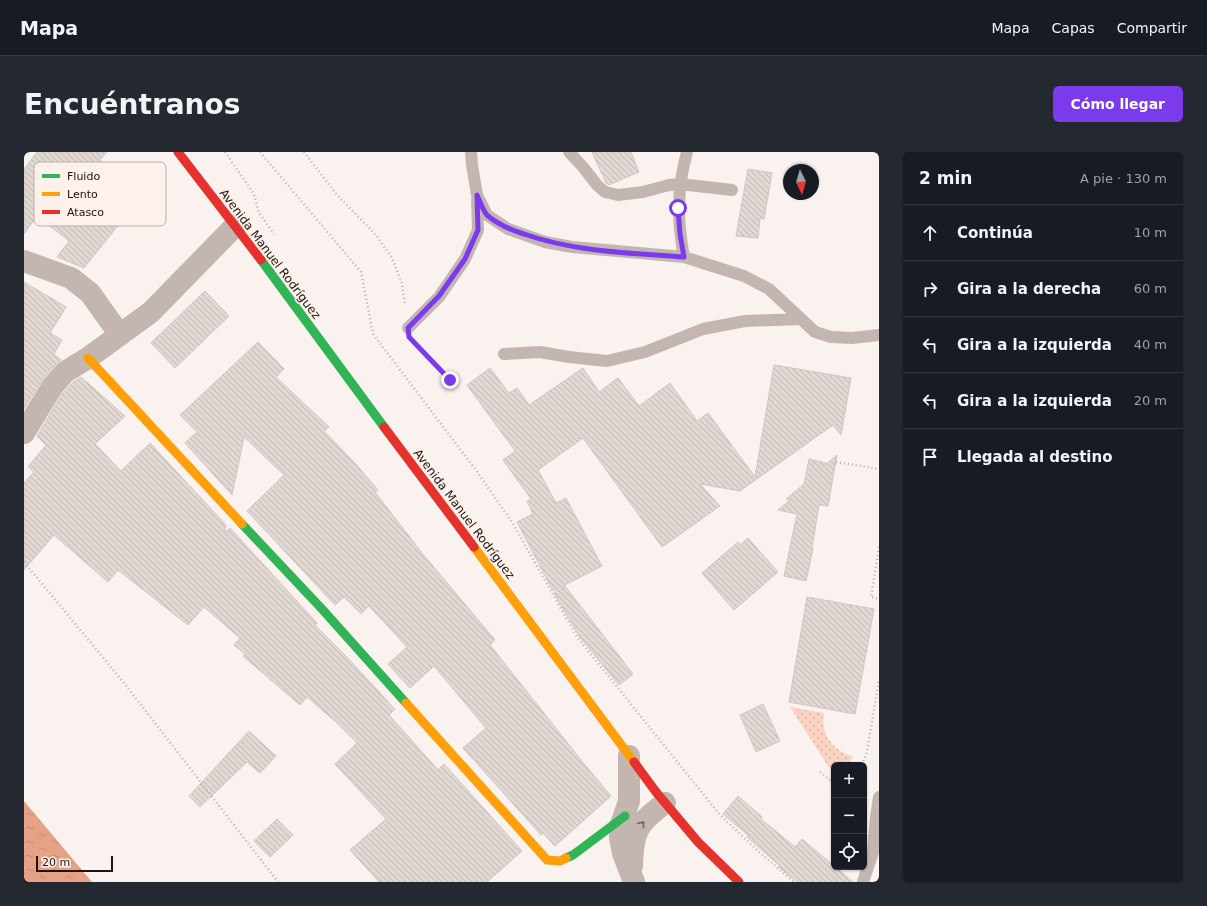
<!DOCTYPE html>
<html lang="es">
<meta charset="utf-8">
<style>
:root{--surface:#171b24;--page:#242831;--text:#f1f3f6;--muted:#9ea1a6;--line:#363941;--accent:#7c3aed}
body{margin:0;font-family:"DejaVu Sans",sans-serif;background:var(--page);color:var(--text)}
.controls{position:absolute;right:12px;bottom:12px;display:grid;overflow:hidden;border-radius:6px;box-shadow:0 1px 3px #0004}
.controls button{width:36px;height:36px;display:grid;place-items:center;padding:0;border:0;border-bottom:1px solid var(--line);background:var(--surface);color:var(--text);font:20px sans-serif}
.compass{position:absolute;left:759px;top:12px;width:36px;height:36px;border-radius:50%;background:var(--surface);box-shadow:0 1px 3px #0004;rotate:175deg}
.scale{position:absolute;left:12px;bottom:10px;width:77px;box-sizing:border-box;padding-left:4px;border:2px solid #1e130f;border-top:0;font-size:11px;line-height:14px;white-space:nowrap;color:#1e130f;-webkit-text-stroke:3px #fef0eb;paint-order:stroke}
.stop{position:absolute;width:12px;height:12px;margin:-9px;border:3px solid #7c3aed;border-radius:50%;background:#fff}
.stop.end{background:#7c3aed;border-color:#fff;box-shadow:0 1px 4px #0008}
.list{margin:0;padding:0;list-style:none}
h2{display:flex;justify-content:space-between;align-items:center;height:52px;margin:0;padding:0 16px;font-size:17px}
h2 small{font-size:13px;font-weight:400;color:var(--muted)}
.list li{display:grid;grid-template-columns:26px 1fr auto;gap:12px;align-items:center;box-sizing:border-box;height:56px;padding:0 16px;border-top:1px solid var(--line)}
.list b{display:block;font-size:15px;white-space:nowrap}
.list em{font-size:13px;font-style:normal;color:var(--muted)}
.icon{flex:none;width:22px;height:22px;fill:none;stroke:currentColor;stroke-width:2;stroke-linecap:round;stroke-linejoin:round}
.map{position:relative;flex:none;width:855px;height:730px;overflow:hidden;border-radius:6px}
header{display:flex;align-items:center;gap:24px;box-sizing:border-box;height:56px;padding:0 20px;background:var(--surface);border-bottom:1px solid var(--line)}
header strong{font-size:19px}
nav{display:flex;gap:22px;margin-inline-start:auto;font-size:14px}
.intro{display:flex;align-items:center;justify-content:space-between;box-sizing:border-box;height:96px;padding:0 24px}
h1{margin:0;font-size:28px}
.button{padding:10px 18px;border-radius:6px;background:var(--accent);color:#fff;font-size:14px;font-weight:700}
main{display:flex;gap:24px;padding:0 24px}
aside{flex:1;background:var(--surface);border-radius:6px;box-shadow:0 1px 3px #0004}
.map>svg:first-child{display:block}
.grass{fill:url(#grass-dots)}
.water{fill:url(#water-ripples)}
.building{fill:url(#building-back-hatch);stroke:#cfc5c2}
.lines{fill:none;stroke-linecap:round;stroke-linejoin:round}
.path{stroke:#b9afab;stroke-width:2.5;stroke-dasharray:1 3;stroke-linecap:butt}
.lane{stroke:#c3b6b0;stroke-width:12}
.street{stroke:#c3b6b0;stroke-width:22}
.fast{stroke:#30b455;stroke-width:9}
.slow{stroke:#ff9f0a;stroke-width:9}
.jam{stroke:#e5322d;stroke-width:9}
.oneway{stroke:#706460}
.route{stroke:#7c3aed;stroke-width:5}
.labels{text-anchor:middle;stroke-width:3.5;stroke-linejoin:round;paint-order:stroke}
.street-label{font-size:12px;fill:#1e130f;stroke:#fef0eb}
.key{fill:#fef0eb;stroke:#bbaea9;stroke-width:1}
.key-label{font-size:11px;fill:#1e130f}
</style>
<header>
<strong>Mapa</strong>
<nav><a>Mapa</a><a>Capas</a><a>Compartir</a></nav>
</header>
<div class="intro"><h1>Encuéntranos</h1><a class="button">Cómo llegar</a></div>
<main>
<div class="map">
<svg width="855" height="730" viewBox="0 0 855 730">
<defs>
<pattern id="grass-dots" width="8" height="8" patternUnits="userSpaceOnUse"><rect width="8" height="8" fill="#fcd2c3"/><path d="M2 2h.1M6 6h.1" fill="none" stroke="#d8b3a6" stroke-width="1.8" stroke-linecap="round"/></pattern>
<pattern id="water-ripples" width="26" height="14" patternUnits="userSpaceOnUse"><rect width="26" height="14" fill="#e6a287"/><path d="M2 4q2-2 4 0t4 0M15 11q2-2 4 0t4 0" fill="none" stroke="#c58b73"/></pattern>
<pattern id="building-back-hatch" width="6" height="6" patternUnits="userSpaceOnUse"><rect width="6" height="6" fill="#e1d7d3"/><path d="M-1 5l2 2M0 0l6 6M5-1l2 2" fill="none" stroke="#c1b8b4"/></pattern>
</defs>
<rect width="100%" height="100%" fill="#faf2ef"/>
<path class="grass" d="M 766,555 L 800,561 C 796,581 809,600 829,604 L 824,613 L 810,613 L 810,617 L 804,614 Z"/>
<path class="water" d="M 0,649 L 68,730 L 0,730 Z"/>
<path class="building" d="M 13,0 L 83,0 L 76,8 L 119,42 L 60,116 L 33,105 L 45,89 L 13,64 L 0,82 L 0,17 Z
M 568,0 L 607,0 L 615,20 L 585,33 L 582,31 Z
M 724,17 L 748,21 L 740,67 L 736,66 L 734,86 L 712,84 Z
M 0,130 L 42,155 L 26,181 L 38,188 L 30,202 L 37,208 L 32,212 L 19,227 L 0,257 Z
M 181,139 L 205,164 L 151,216 L 127,191 Z
M 234,190 L 260,217 L 252,225 L 305,275 L 300,279 L 330,310 L 354,338 L 351,340 L 398,401 L 471,488 L 466,493 L 561,613 L 587,644 L 531,694 L 519,681 L 517,683 L 439,596 L 462,576 L 410,514 L 386,536 L 364,512 L 383,495 L 345,454 L 337,462 L 320,445 L 311,453 L 223,359 L 260,323 L 220,285 L 208,343 L 161,291 L 173,280 L 156,263 Z
M 750,213 L 827,226 L 817,283 L 809,273 L 716,339 L 676,332 L 696,354 L 638,395 L 559,286 L 514,318 L 532,351 L 542,346 L 578,414 L 529,439 L 493,370 L 509,362 L 503,349 L 507,347 L 479,308 L 491,299 L 443,233 L 466,216 L 485,241 L 493,236 L 505,253 L 559,216 L 575,240 L 594,226 L 615,254 L 646,231 L 673,269 L 684,261 L 731,325 Z
M 57,225 L 101,264 L 71,292 L 97,319 L 126,291 L 202,373 L 201,381 L 206,376 L 293,471 L 291,473 L 320,502 L 367,553 L 371,557 L 365,563 L 391,592 L 414,618 L 420,612 L 498,699 L 463,730 L 355,730 L 326,698 L 362,667 L 311,612 L 333,591 L 312,570 L 283,545 L 276,553 L 219,504 L 221,502 L 210,493 L 216,486 L 180,455 L 164,473 L 94,418 L 84,430 L 30,383 L 0,418 L 0,331 L 10,320 L 4,315 L 22,293 L 13,284 L 38,242 L 49,230 Z
M 813,303 L 804,354 L 795,353 L 788,396 L 789,397 L 782,429 L 760,424 L 773,362 L 754,358 L 766,348 L 762,347 L 780,332 L 785,307 L 802,311 L 801,313 Z
M 724,386 L 754,420 L 710,458 L 678,421 L 714,390 L 716,393 Z
M 541,434 L 609,522 L 595,533 L 555,484 L 530,441 Z
M 783,445 L 850,457 L 831,562 L 765,550 Z
M 739,552 L 756,589 L 732,600 L 716,563 Z
M 225,579 L 252,604 L 236,621 L 223,610 L 176,655 L 165,644 Z
M 714,644 L 738,665 L 737,667 L 771,695 L 778,687 L 829,730 L 773,730 L 755,715 L 756,714 L 723,685 L 725,684 L 699,662 Z
M 253,667 L 269,683 L 246,705 L 230,689 Z"/>
<g class="lines">
<path class="path" d="M 201,0 L 230,42 L 235,61 L 250,82
M 236,0 L 337,120 L 349,182 L 454,321 L 488,370 L 553,485 L 696,663 L 734,699 L 770,730
M 280,0 L 313,43 L 352,83 L 368,106 L 378,132 L 381,153
M 392,192 L 426,228
M 812,310 L 855,317
M 855,395 L 847,445 L 855,447
M 0,410 L 100,531 L 254,730
M 838,613 L 843,600 L 855,527
M 796,620 L 806,628 L 810,628"/>
<path class="lane" d="M 447,0 L 448,13 L 453,43 L 463,63 L 484,77 L 521,90 L 548,95 L 660,105 L 720,124 L 745,137 L 791,180 L 807,185 L 828,186 L 855,183
M 545,0 L 559,15 L 573,33 L 581,40 L 594,43 L 619,40 L 645,33 L 656,32 L 708,38
M 660,105 C 653,68 653,37 663,0
M 384,176 L 415,145 L 441,107 L 454,78 L 453,48
M 480,202 L 516,200 L 545,205 L 583,209 L 621,200 L 679,177 L 721,169 L 777,167
M 839,730 L 849,700 L 852,665 L 855,645"/>
<path class="street" d="M 0,109 L 47,126 L 66,141 L 96,183
M 0,281 L 28,235 L 41,220 L 64,206 L 127,160 L 211,74
M 605,604 L 605,649 L 596,675 L 596,686 L 599,701 L 610,730
M 608,714 C 609,679 613,672 641,651"/>
<path class="fast" d="M 237,108 L 360,275
M 218,372 L 298,457 L 382,551
M 542,706 L 549,703 L 601,664"/>
<path class="slow" d="M 64,206 L 218,372
M 450,395 L 610,610
M 382,551 L 523,708 L 536,709 L 542,706"/>
<path class="jam" d="M 154,0 L 237,108
M 360,275 L 450,395
M 610,610 L 632,640 L 674,690 L 715,730"/>
</g>
<defs><path id="oneway-chevron" d="M-2-3.5L2.5 0L-2 3.5" fill="none" stroke-width="1.6" stroke-linecap="round" stroke-linejoin="round"/></defs>
<use class="oneway" href="#oneway-chevron" transform="translate(618 672) rotate(-51)"/>
<g class="lines">
<path class="route" d="M 426,228 L 385,185 L 384,176 L 415,144 L 441,107 L 454,78 L 453,43 C 456,49 459,60 464,64 C 475,73 487,78 500,82 C 551,100 607,101 660,105 L 656,82 L 654,56"/>
</g>
<g class="labels">
<g class="street-label">
<text transform="translate(246 102) rotate(53)" y="4">Avenida Manuel Rodríguez</text>
<text transform="translate(440 362) rotate(53)" y="4">Avenida Manuel Rodríguez</text>
</g>
</g>
<rect x="10" y="10" width="132" height="64" rx="6" class="key"/>
<rect x="18" y="22" width="18" height="4" fill="#30b455"/>
<rect x="18" y="40" width="18" height="4" fill="#ff9f0a"/>
<rect x="18" y="58" width="18" height="4" fill="#e5322d"/>
<g class="key-label">
<text x="43" y="28">Fluido</text>
<text x="43" y="46">Lento</text>
<text x="43" y="64">Atasco</text>
</g>
</svg>
<div class="controls">
<button>+</button>
<button>−</button>
<button><svg class="icon" aria-label="locate" viewBox="0 0 24 24"><circle cx="12" cy="12" r="6"/><path d="M12 2v4M12 18v4M2 12h4M18 12h4"/></svg></button>
</div>
<svg class="compass" viewBox="-18 -18 36 36"><path d="M0-13l5 13h-10z" fill="#e53935"/><path d="M0 13l5-13h-10z" fill="#9ea1a6"/></svg>
<div class="scale">20 m</div>
<div class="stop" style="left:654px;top:56px"></div>
<div class="stop end" style="left:426px;top:228px"></div>
</div>
<aside>
<h2>2 min<small>A pie · 130 m</small></h2>
<ul class="list">
<li><svg class="icon" aria-label="ahead" viewBox="0 0 24 24"><path d="M12 20V5M6 11l6-6 6 6"/></svg><div><b>Continúa</b></div><em>10 m</em></li>
<li><svg class="icon" aria-label="right" viewBox="0 0 24 24"><path d="M7 20v-9h11M14 6l5 5-5 5"/></svg><div><b>Gira a la derecha</b></div><em>60 m</em></li>
<li><svg class="icon" aria-label="left" viewBox="0 0 24 24"><path d="M17 20v-9H6M10 6l-5 5 5 5"/></svg><div><b>Gira a la izquierda</b></div><em>40 m</em></li>
<li><svg class="icon" aria-label="left" viewBox="0 0 24 24"><path d="M17 20v-9H6M10 6l-5 5 5 5"/></svg><div><b>Gira a la izquierda</b></div><em>20 m</em></li>
<li><svg class="icon" aria-label="arrive" viewBox="0 0 24 24"><path d="M6 21V4h12l-3 4 3 4H6"/></svg><div><b>Llegada al destino</b></div></li>
</ul>
</aside>
</main>
